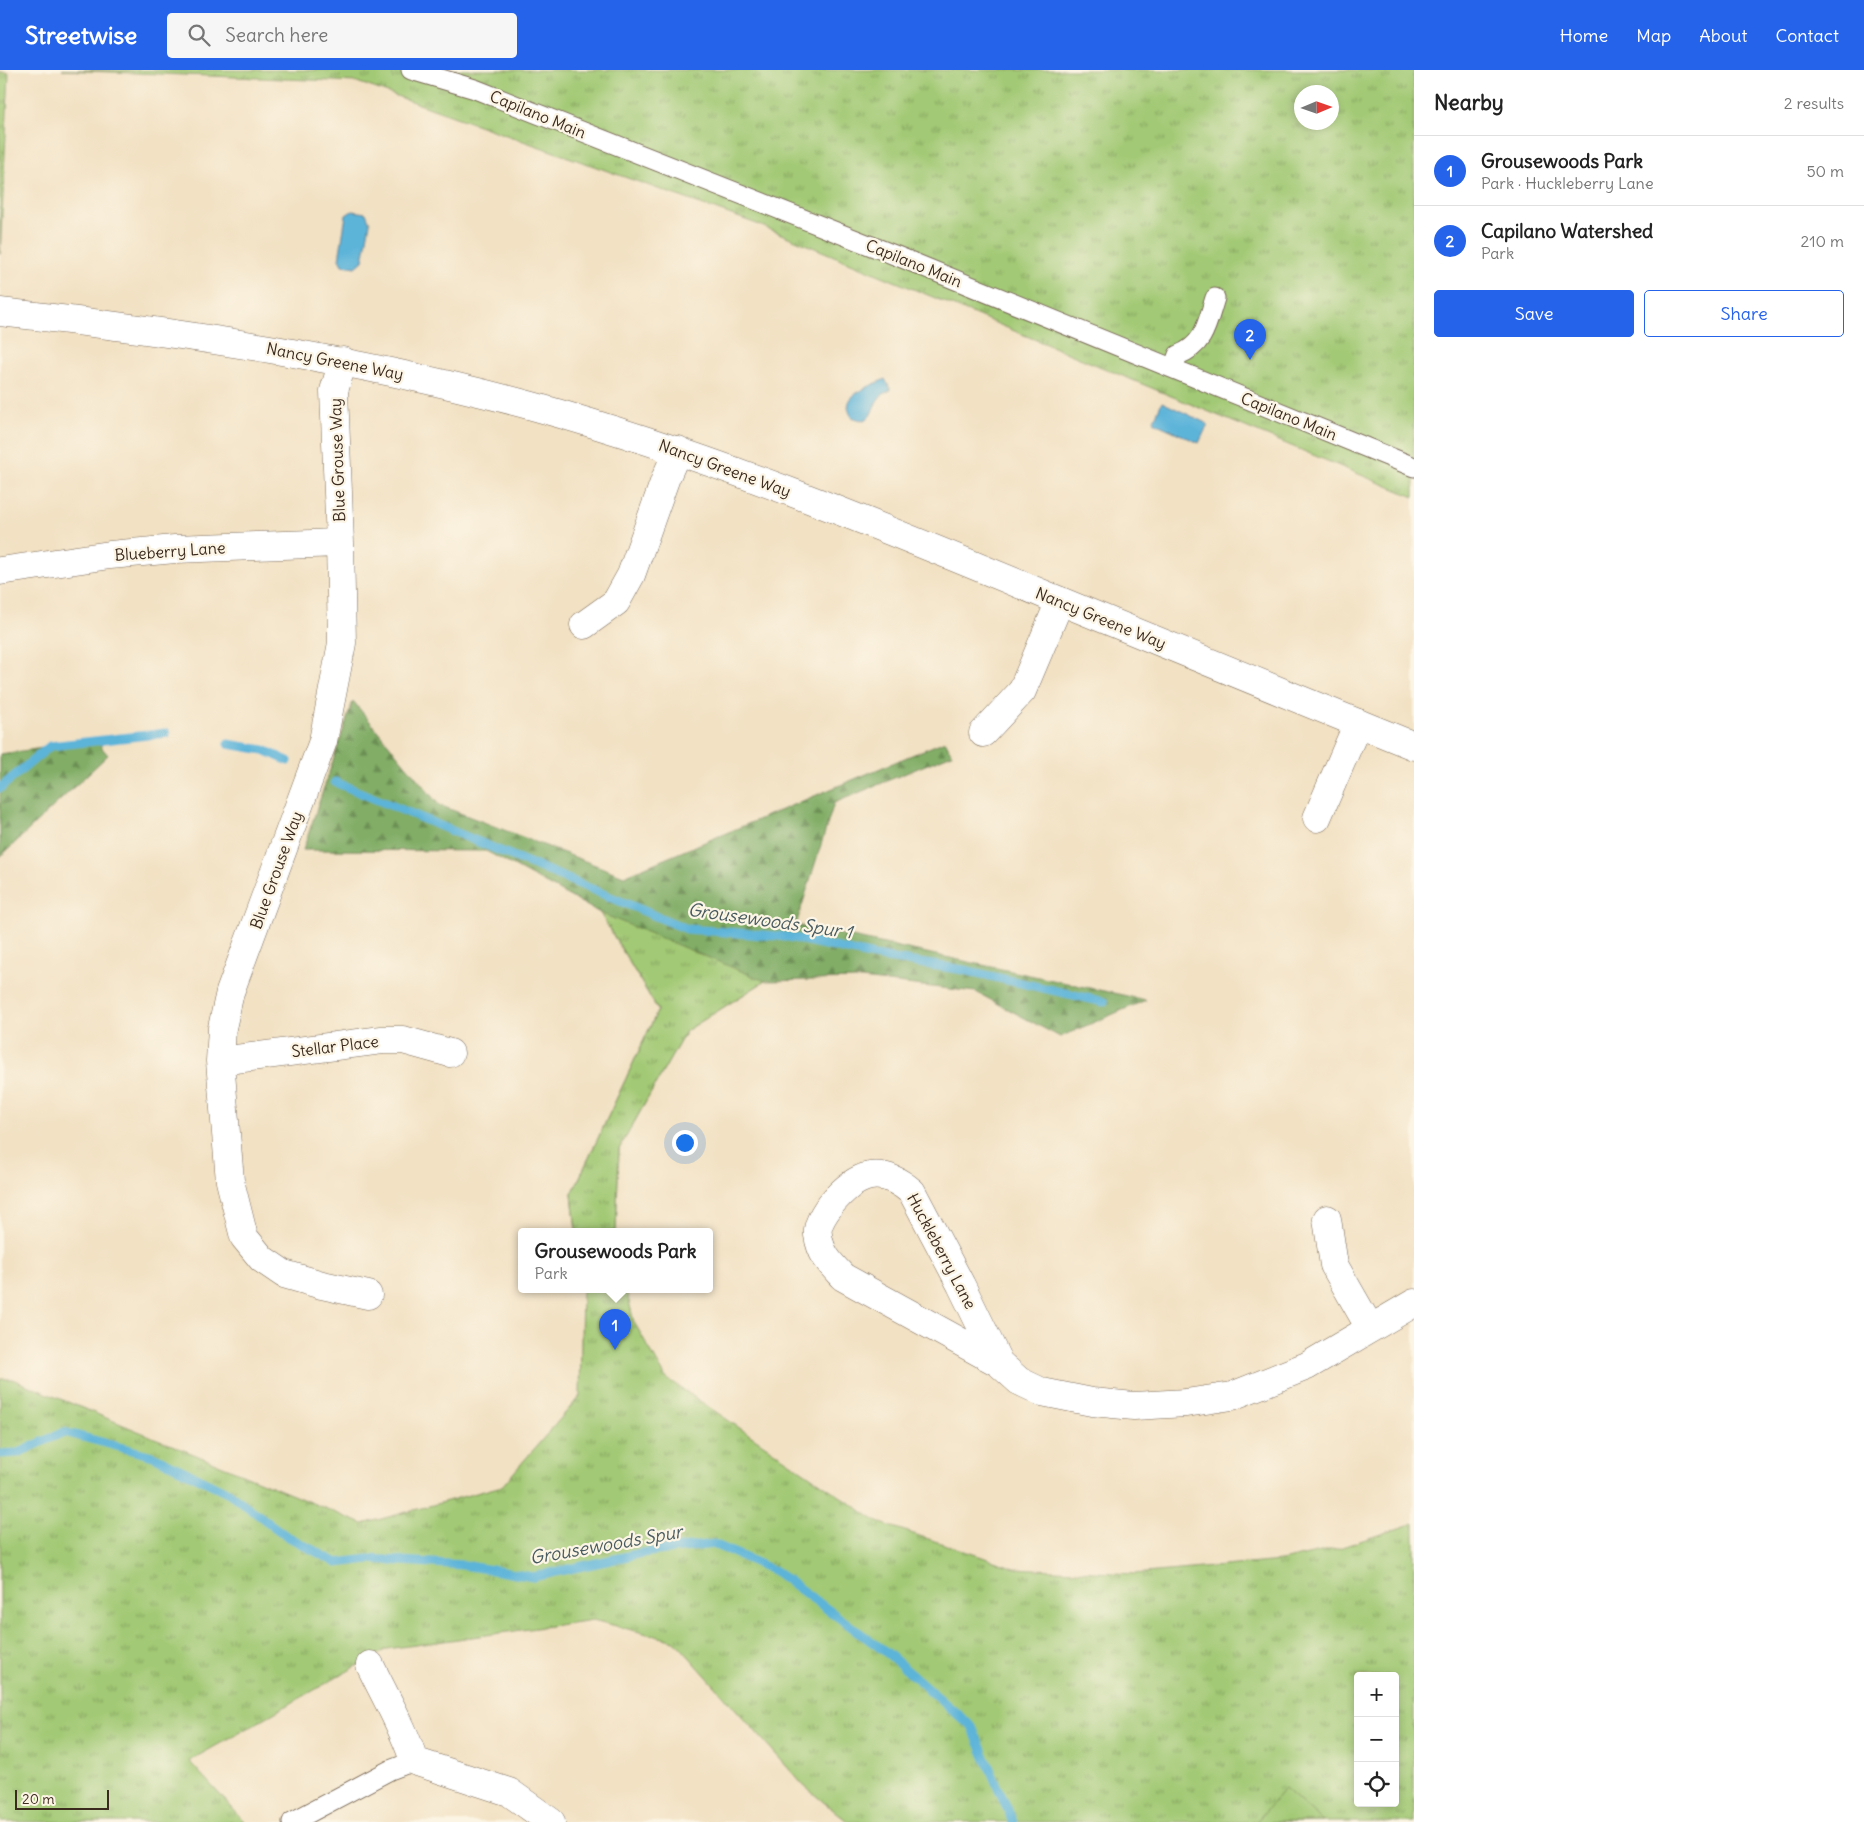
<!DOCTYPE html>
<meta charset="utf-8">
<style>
:root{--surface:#fff;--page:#f6f6f6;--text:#222;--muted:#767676;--line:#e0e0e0;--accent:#2563eb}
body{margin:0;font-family:Delius,sans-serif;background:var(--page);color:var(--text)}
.controls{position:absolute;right:15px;bottom:15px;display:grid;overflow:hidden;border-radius:5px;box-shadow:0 2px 8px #0003}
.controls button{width:45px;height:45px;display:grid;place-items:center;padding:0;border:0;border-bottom:1px solid var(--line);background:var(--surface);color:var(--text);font:25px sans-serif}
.compass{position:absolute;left:1294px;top:15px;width:45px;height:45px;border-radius:50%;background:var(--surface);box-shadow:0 2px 8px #0003;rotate:88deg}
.scale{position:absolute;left:15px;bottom:12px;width:94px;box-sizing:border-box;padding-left:5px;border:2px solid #3b2a1e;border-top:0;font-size:14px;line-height:18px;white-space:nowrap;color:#3b2a1e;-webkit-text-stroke:4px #fcf5e5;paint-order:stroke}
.you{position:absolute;left:684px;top:1072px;width:18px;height:18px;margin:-12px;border:4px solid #fff;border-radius:50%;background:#1a73e8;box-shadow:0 0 0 8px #1a73e833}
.badge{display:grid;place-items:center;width:32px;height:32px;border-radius:50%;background:var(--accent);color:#fff;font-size:16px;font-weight:700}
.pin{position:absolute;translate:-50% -41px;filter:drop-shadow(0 1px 2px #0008)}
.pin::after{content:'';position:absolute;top:26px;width:18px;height:15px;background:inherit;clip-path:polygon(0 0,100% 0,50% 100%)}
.popup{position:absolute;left:518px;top:1158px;width:195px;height:65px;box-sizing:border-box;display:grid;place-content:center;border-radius:5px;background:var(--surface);filter:drop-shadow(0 1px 4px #0005);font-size:16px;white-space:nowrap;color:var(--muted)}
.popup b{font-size:19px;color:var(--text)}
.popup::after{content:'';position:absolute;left:50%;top:100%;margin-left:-10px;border:10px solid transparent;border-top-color:var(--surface)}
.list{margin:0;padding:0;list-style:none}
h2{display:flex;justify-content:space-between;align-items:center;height:65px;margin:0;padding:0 20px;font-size:21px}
h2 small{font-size:16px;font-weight:400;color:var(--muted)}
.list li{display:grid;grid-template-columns:32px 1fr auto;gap:15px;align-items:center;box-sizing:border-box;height:70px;padding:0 20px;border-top:1px solid var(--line)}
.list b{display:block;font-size:19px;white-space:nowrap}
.list p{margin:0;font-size:16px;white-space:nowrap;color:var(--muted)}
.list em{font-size:16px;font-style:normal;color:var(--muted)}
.actions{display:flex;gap:10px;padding:15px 20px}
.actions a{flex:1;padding:11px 0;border:1px solid var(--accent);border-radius:5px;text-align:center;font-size:18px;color:var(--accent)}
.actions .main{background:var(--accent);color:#fff}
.icon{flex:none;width:28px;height:28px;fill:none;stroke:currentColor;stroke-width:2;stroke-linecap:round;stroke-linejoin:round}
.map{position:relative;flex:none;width:1414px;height:1752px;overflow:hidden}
header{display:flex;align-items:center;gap:30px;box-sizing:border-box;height:70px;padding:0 25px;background:var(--accent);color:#fff}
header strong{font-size:24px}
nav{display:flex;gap:28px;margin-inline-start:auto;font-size:18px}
.search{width:350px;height:45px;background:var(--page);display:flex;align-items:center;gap:12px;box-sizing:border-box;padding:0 18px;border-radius:5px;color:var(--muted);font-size:19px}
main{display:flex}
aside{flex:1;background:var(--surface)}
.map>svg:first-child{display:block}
.forest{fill:url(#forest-firs);stroke:#5e6c42}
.park{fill:url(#park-tufts);stroke:#6e7a4a;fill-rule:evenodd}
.pitch{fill:#a2c975;stroke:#6e7a4a}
.water{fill:#5cb4d9;stroke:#4c6f7c}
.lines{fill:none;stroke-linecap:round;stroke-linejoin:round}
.stream{stroke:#5cb4d9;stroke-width:9}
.lane-casing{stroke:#7b6a58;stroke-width:21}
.street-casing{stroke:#7b6a58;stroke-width:29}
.secondary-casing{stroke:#7b6a58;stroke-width:29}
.lane{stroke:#fff;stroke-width:19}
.street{stroke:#fff;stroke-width:28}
.secondary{stroke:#fff;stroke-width:28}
.labels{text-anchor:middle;stroke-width:4.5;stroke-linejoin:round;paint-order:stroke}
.street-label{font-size:16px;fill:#3b2a1e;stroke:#fcf5e5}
.water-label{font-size:18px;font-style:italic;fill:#475a5f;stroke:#fcf5e5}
</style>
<header>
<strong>Streetwise</strong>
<div class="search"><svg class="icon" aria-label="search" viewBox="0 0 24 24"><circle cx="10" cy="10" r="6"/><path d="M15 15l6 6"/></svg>Search here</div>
<nav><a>Home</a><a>Map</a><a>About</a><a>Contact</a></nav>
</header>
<main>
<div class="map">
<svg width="1414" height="1752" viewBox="0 0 1414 1752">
<defs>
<pattern id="forest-firs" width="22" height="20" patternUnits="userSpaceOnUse" patternTransform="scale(1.25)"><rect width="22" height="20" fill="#81ad66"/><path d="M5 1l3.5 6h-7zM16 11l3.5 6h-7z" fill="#6b8d53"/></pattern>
<pattern id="park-tufts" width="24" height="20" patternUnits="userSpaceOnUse" patternTransform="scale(1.25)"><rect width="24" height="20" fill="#a2c975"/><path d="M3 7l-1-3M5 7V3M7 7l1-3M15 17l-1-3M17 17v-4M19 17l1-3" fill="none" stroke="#85a35f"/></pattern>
</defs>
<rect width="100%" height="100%" fill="#fcf5e5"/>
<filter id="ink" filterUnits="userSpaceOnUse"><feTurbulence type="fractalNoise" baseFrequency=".02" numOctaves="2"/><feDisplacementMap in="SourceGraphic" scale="10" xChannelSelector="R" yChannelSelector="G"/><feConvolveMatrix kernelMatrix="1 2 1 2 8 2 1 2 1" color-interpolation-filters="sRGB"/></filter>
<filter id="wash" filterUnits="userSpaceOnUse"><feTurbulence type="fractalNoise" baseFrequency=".0096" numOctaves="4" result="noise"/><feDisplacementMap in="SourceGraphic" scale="20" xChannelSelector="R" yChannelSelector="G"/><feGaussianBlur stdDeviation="1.12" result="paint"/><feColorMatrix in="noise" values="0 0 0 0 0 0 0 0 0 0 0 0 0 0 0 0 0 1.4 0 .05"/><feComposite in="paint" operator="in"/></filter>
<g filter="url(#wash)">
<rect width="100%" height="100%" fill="#f2e1c3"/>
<path class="forest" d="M 353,631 L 439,735 L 624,806 L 945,671 L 952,684 L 834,733 L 796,855 L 1146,930 L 1060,967 L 976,922 L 861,909 L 765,911 L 686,961 L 619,1079 L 616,1161 L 576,1161 L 572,1124 L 658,940 L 600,843 L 486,781 L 303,780 Z
M 100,670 L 102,678 L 108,685 L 0,787 L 0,684 Z"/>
<path class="park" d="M 62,0 L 1414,0 L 1414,427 L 757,154 L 357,12 ZM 1302,22 L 1332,22 L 1332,52 L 1302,52 Z
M 0,2 L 9,3 L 0,184 Z
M 600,843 L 765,911 L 686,961 L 619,1079 L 616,1161 L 576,1161 L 572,1124 L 658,940 Z
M 582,1219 L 626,1219 L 634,1252 L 666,1308 L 878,1452 L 1015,1498 L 1134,1504 L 1281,1491 L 1339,1478 L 1414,1453 L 1414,1752 L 848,1752 L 804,1716 L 675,1571 L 593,1550 L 387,1579 L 189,1691 L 245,1752 L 0,1752 L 0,1309 L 12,1309 L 363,1454 L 502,1416 L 580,1326 ZM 1358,1606 L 1395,1606 L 1395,1733 L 1358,1733 Z"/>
<path class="pitch" d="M 1285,1718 L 1323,1752 L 1256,1752 Z"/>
<path class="water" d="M 352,141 L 366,143 L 370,153 L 363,191 L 356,197 L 342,195 L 339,189 L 346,145 Z
M 885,309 L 891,320 C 887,322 883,324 880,327 C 870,338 874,357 852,347 C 837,325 870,317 885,309 Z
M 1162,332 L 1208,354 L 1199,373 L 1153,352 Z"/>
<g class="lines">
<path class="stream" d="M 228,674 L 264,680 L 288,691
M 335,712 L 687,859 L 789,867 L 874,886 L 964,900 L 1104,932
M 0,718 L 50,676 L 166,663
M 0,1384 L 18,1383 L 64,1362 L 153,1386 L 229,1423 L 285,1465 L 337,1493 L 369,1489 L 463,1495 L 533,1507 L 642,1483 L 714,1474 L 775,1501 L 886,1582 L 972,1657 L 1013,1752"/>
</g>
</g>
<g filter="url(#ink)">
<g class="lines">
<defs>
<path id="lane" d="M 411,0 L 475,19 L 902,188 L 1414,397
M 1173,298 L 1178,285 C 1205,275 1207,253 1215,228
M 292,1752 L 390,1700 L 414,1691"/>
<path id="street" d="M 343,291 L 334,321 L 340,473 L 342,573 L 323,671 L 230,922 L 222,958 L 220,991 L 230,1111 L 244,1167 L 262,1189 L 284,1204 L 322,1215 L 368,1225
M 0,501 L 110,485 L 175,479 L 340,473
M 584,555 L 616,532 L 631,505 L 666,407 L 678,380
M 983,663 L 1022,621 L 1060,531
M 1317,748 L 1358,653
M 220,991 L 382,970 L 403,970 L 450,983
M 1327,1149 L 1334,1195 L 1370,1258
M 999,1293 L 961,1215 L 912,1122 C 880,1094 856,1104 831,1134 C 825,1142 816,1155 818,1165 C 821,1185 830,1193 843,1207 L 999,1293 L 1019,1311 L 1042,1322 L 1092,1332 L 1134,1336 L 1186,1333 L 1232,1326 L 1307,1296 L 1414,1233
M 370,1595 C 385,1627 404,1658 414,1691 L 509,1722 L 551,1752"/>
<path id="secondary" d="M 0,242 C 181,262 360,289 536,337 C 712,386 880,456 1048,526 C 1170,577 1292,626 1414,676"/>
</defs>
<use href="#lane" class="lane-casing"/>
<use href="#street" class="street-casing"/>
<use href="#secondary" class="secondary-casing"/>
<use href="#lane" class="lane"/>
<use href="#street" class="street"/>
<use href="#secondary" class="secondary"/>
</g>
</g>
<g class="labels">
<g class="street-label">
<text transform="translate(538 44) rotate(22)" y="6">Capilano Main</text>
<text transform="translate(914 193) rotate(22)" y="6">Capilano Main</text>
<text transform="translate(335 291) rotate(11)" y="6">Nancy Greene Way</text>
<text transform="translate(1289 346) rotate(22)" y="6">Capilano Main</text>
<text transform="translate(337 390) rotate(-92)" y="6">Blue Grouse Way</text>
<text transform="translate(725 398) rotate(20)" y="6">Nancy Greene Way</text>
<text transform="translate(170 481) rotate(-4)" y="6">Blueberry Lane</text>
<text transform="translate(1101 548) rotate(22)" y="6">Nancy Greene Way</text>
<text transform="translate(276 800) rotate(-70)" y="6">Blue Grouse Way</text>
<text transform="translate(335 976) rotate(-7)" y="6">Stellar Place</text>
<text transform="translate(942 1181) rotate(62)" y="6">Huckleberry Lane</text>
</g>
<g class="water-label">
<text transform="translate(770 851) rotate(8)" y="6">Grousewoods Spur 1</text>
<text transform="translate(606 1475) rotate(-10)" y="6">Grousewoods Spur</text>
</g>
</g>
</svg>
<div class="controls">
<button>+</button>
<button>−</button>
<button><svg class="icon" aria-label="locate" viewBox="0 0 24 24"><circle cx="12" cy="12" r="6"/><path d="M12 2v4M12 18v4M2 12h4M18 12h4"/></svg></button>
</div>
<svg class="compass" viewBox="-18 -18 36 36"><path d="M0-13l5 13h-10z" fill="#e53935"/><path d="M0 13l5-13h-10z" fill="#767676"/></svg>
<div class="scale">20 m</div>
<div class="you"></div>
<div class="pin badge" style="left:615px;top:1280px">1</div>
<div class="popup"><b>Grousewoods Park</b>Park</div>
<div class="pin badge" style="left:1250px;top:290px">2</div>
</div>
<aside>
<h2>Nearby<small>2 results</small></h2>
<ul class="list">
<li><span class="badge">1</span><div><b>Grousewoods Park</b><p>Park · Huckleberry Lane</p></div><em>50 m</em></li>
<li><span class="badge">2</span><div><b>Capilano Watershed</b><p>Park</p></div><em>210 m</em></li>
</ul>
<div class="actions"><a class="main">Save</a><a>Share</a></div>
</aside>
</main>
